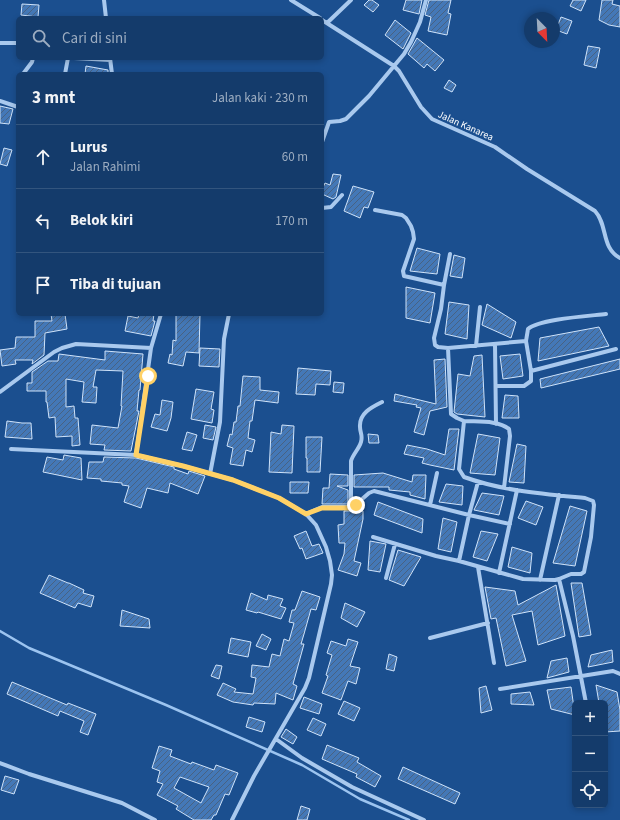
<!DOCTYPE html>
<html lang="id">
<meta charset="utf-8">
<style>
:root{--surface:#143b6b;--page:#1d4271;--text:#f1f3f6;--muted:#9dadc1;--line:#33557e}
body{margin:0;font-family:"Source Sans 3",sans-serif;background:var(--page);color:var(--text)}
.controls{position:absolute;right:12px;bottom:12px;display:grid;overflow:hidden;border-radius:6px;box-shadow:0 2px 6px #0003}
.controls button{width:36px;height:36px;display:grid;place-items:center;padding:0;border:0;border-bottom:1px solid var(--line);background:var(--surface);color:var(--text);font:20px sans-serif}
.compass{position:absolute;left:524px;top:12px;width:36px;height:36px;border-radius:50%;background:var(--surface);box-shadow:0 2px 6px #0003;rotate:156deg}
.stop{position:absolute;width:12px;height:12px;margin:-9px;border:3px solid #ffd166;border-radius:50%;background:#fff}
.stop.end{background:#ffd166;border-color:#fff;box-shadow:0 1px 4px #0008}
.list{margin:0;padding:0;list-style:none}
h2{display:flex;justify-content:space-between;align-items:center;height:52px;margin:0;padding:0 16px;font-size:17px}
h2 small{font-size:13px;font-weight:400;color:var(--muted)}
.list li{display:grid;grid-template-columns:26px 1fr auto;gap:12px;align-items:center;box-sizing:border-box;height:64px;padding:0 16px;border-top:1px solid var(--line)}
.list b{display:block;font-size:15px;white-space:nowrap}
.list p{margin:0;font-size:13px;white-space:nowrap;color:var(--muted)}
.list em{font-size:13px;font-style:normal;color:var(--muted)}
.icon{flex:none;width:22px;height:22px;fill:none;stroke:currentColor;stroke-width:2;stroke-linecap:round;stroke-linejoin:round}
.map{position:relative;flex:none;width:620px;height:820px;overflow:hidden}
.search{position:absolute;background:var(--surface);box-shadow:0 2px 6px #0003;left:16px;top:16px;width:308px;height:44px;display:flex;align-items:center;gap:10px;box-sizing:border-box;padding:0 14px;border-radius:6px;color:var(--muted);font-size:15px}
.panel{position:absolute;background:var(--surface);box-shadow:0 2px 6px #0003;left:16px;top:72px;width:308px;height:244px;border-radius:6px}
.map>svg:first-child{display:block}
.lines{fill:none;stroke-linecap:round;stroke-linejoin:round}
.stream{stroke:#9cc4f0;stroke-width:2.5}
.building{fill:url(#building-hatch);stroke:#cfe3fa;fill-rule:evenodd}
.minor{stroke:#a9c9ee;stroke-width:4}
.route{stroke:#ffd166;stroke-width:5}
.labels{text-anchor:middle;stroke-width:3.5;stroke-linejoin:round;paint-order:stroke}
.street-label{font-size:10px;fill:#fff;stroke:#1b4f8f}
</style>
<div class="map">
<svg width="620" height="820" viewBox="0 0 620 820">
<defs>
<pattern id="building-hatch" width="6" height="6" patternUnits="userSpaceOnUse"><rect width="6" height="6" fill="#4478b7"/><path d="M-1 1l2-2M0 6l6-6M5 7l2-2" fill="none" stroke="#486282"/></pattern>
</defs>
<rect width="100%" height="100%" fill="#1b4f8f"/>
<g class="lines">
<path class="stream" d="M 0,631 L 29,648 L 166,705 L 302,765 L 360,799 L 409,820"/>
</g>
<path class="building" d="M 369,0 L 372,0 L 379,5 L 373,12 L 364,5 Z
M 406,0 L 422,0 L 419,14 L 403,10 Z
M 429,0 L 451,0 L 448,13 L 451,14 L 447,35 L 428,31 L 431,17 L 425,15 Z
M 573,0 L 586,0 L 581,11 L 570,6 Z
M 602,0 L 613,0 L 612,4 L 620,6 L 620,27 L 609,25 L 599,20 Z
M 22,4 L 39,5 L 38,17 L 21,15 Z
M 561,17 L 572,21 L 567,34 L 556,30 Z
M 395,20 L 411,33 L 403,49 L 385,35 Z
M 417,38 L 444,60 L 435,71 L 427,64 L 424,68 L 408,54 Z
M 588,46 L 600,48 L 596,68 L 584,65 Z
M 86,66 L 108,70 L 108,74 L 85,74 Z
M 449,80 L 456,85 L 452,92 L 444,88 Z
M 0,106 L 13,109 L 9,124 L 0,123 Z
M 4,148 L 12,150 L 7,166 L 0,164 Z
M 333,174 L 341,175 L 336,197 L 333,199 L 322,194 L 322,190 L 325,183 L 330,185 Z
M 353,186 L 374,192 L 368,208 L 364,207 L 360,218 L 344,211 Z
M 417,248 L 440,254 L 437,274 L 410,271 Z
M 454,255 L 465,258 L 462,278 L 450,276 Z
M 406,287 L 435,293 L 430,323 L 406,318 Z
M 449,302 L 469,305 L 467,339 L 445,334 Z
M 487,304 L 516,322 L 511,338 L 482,325 Z
M 51,314 L 65,314 L 67,329 L 45,333 L 44,355 L 32,364 L 33,360 L 15,360 L 16,364 L 2,366 L 0,350 L 15,348 L 16,337 L 35,337 L 35,321 L 52,321 Z
M 139,314 L 154,314 L 153,321 L 155,321 L 151,336 L 125,331 L 128,316 L 138,318 Z
M 178,314 L 200,314 L 199,353 L 186,352 L 183,366 L 168,363 L 170,354 L 172,355 L 173,340 L 176,341 L 176,315 Z
M 599,327 L 609,346 L 538,361 L 540,338 Z
M 200,348 L 220,349 L 219,367 L 199,366 Z
M 105,351 L 143,354 L 140,390 L 139,390 L 137,411 L 139,411 L 131,451 L 104,450 L 105,445 L 90,444 L 92,425 L 118,428 L 122,406 L 121,406 L 123,371 L 96,370 L 93,387 L 97,387 L 96,403 L 82,402 L 84,382 L 66,379 L 66,407 L 74,406 L 75,418 L 78,418 L 80,445 L 72,446 L 72,436 L 56,437 L 55,417 L 49,418 L 47,402 L 46,402 L 46,391 L 27,391 L 27,383 L 32,383 L 32,372 L 48,361 L 58,361 L 59,354 L 105,360 Z
M 520,354 L 523,376 L 503,379 L 500,356 Z
M 482,355 L 485,417 L 457,414 L 454,412 L 458,374 L 470,376 L 474,356 Z
M 445,359 L 447,407 L 430,411 L 424,435 L 414,432 L 421,408 L 416,407 L 417,405 L 394,401 L 395,394 L 436,404 L 434,360 Z
M 620,359 L 620,369 L 541,388 L 540,379 Z
M 298,368 L 331,371 L 330,385 L 316,384 L 315,395 L 296,394 Z
M 243,376 L 260,377 L 260,390 L 279,392 L 278,403 L 255,400 L 252,421 L 250,421 L 248,438 L 255,440 L 252,452 L 246,450 L 243,466 L 230,464 L 233,448 L 227,446 L 230,434 L 232,435 L 234,422 L 236,422 L 238,406 L 240,406 Z
M 334,382 L 344,383 L 343,393 L 333,392 Z
M 196,389 L 214,392 L 211,409 L 214,410 L 212,423 L 191,419 Z
M 505,395 L 518,396 L 519,418 L 502,418 Z
M 162,400 L 173,402 L 171,418 L 167,431 L 151,427 L 155,414 L 160,415 Z
M 7,421 L 22,423 L 31,423 L 32,439 L 5,437 Z
M 205,425 L 216,427 L 213,440 L 203,438 Z
M 282,425 L 294,426 L 292,473 L 269,472 L 271,432 L 281,434 Z
M 449,429 L 459,429 L 454,470 L 430,465 L 422,463 L 424,458 L 404,454 L 407,445 L 427,449 L 445,455 Z
M 187,432 L 197,435 L 192,451 L 182,449 Z
M 368,434 L 378,435 L 379,443 L 369,443 Z
M 478,434 L 500,438 L 495,475 L 470,473 Z
M 306,437 L 322,437 L 320,472 L 307,472 L 307,458 L 306,458 Z
M 517,444 L 526,446 L 524,483 L 509,482 Z
M 64,455 L 81,458 L 82,480 L 43,472 L 47,457 L 63,460 Z
M 104,457 L 136,458 L 174,467 L 174,469 L 188,474 L 189,471 L 205,476 L 198,494 L 170,483 L 168,493 L 147,488 L 141,508 L 124,502 L 129,486 L 122,485 L 122,483 L 101,481 L 101,479 L 87,478 L 89,462 L 103,462 Z
M 383,473 L 412,482 L 413,475 L 426,475 L 425,499 L 410,495 L 410,492 L 389,490 L 389,487 L 354,487 L 354,475 Z
M 330,474 L 348,475 L 348,486 L 337,486 L 348,490 L 348,504 L 322,504 L 323,488 L 329,488 Z
M 290,482 L 309,482 L 308,493 L 290,493 Z
M 446,484 L 463,486 L 462,505 L 439,502 Z
M 482,493 L 504,496 L 499,515 L 474,510 Z
M 526,501 L 543,507 L 536,525 L 518,518 Z
M 378,502 L 423,519 L 422,533 L 374,515 Z
M 570,506 L 587,511 L 575,566 L 553,563 Z
M 344,511 L 363,511 L 363,519 L 354,561 L 361,563 L 357,576 L 338,570 L 344,554 L 345,543 L 339,543 L 338,525 L 344,524 Z
M 443,518 L 457,522 L 451,552 L 438,549 Z
M 306,531 L 312,546 L 319,544 L 323,553 L 306,559 L 302,548 L 300,549 L 294,536 Z
M 481,531 L 498,534 L 487,561 L 473,557 Z
M 370,541 L 386,544 L 380,572 L 368,570 Z
M 512,547 L 532,553 L 530,573 L 508,567 Z
M 398,550 L 421,557 L 404,586 L 389,580 Z
M 49,575 L 68,583 L 69,583 L 84,590 L 83,593 L 94,596 L 91,607 L 78,603 L 75,608 L 40,593 Z
M 571,583 L 582,583 L 591,635 L 579,637 Z
M 556,585 L 565,636 L 538,645 L 532,611 L 512,615 L 526,661 L 506,666 L 496,618 L 491,619 L 485,587 L 515,591 L 518,605 Z
M 302,591 L 320,597 L 316,610 L 311,609 L 304,634 L 301,644 L 304,644 L 293,684 L 297,686 L 293,700 L 276,693 L 275,704 L 254,703 L 253,705 L 233,702 L 217,695 L 223,683 L 236,689 L 234,692 L 253,694 L 256,678 L 251,677 L 252,665 L 269,667 L 272,654 L 280,656 L 284,639 L 289,641 L 294,623 L 289,622 L 292,610 L 295,610 Z
M 251,593 L 267,600 L 268,595 L 283,599 L 280,606 L 286,608 L 281,619 L 258,612 L 257,613 L 246,610 Z
M 345,603 L 365,612 L 357,627 L 341,618 Z
M 122,610 L 149,619 L 150,628 L 120,626 Z
M 262,634 L 271,639 L 266,650 L 256,646 Z
M 231,638 L 251,642 L 248,657 L 228,653 Z
M 348,639 L 358,642 L 350,666 L 360,668 L 356,684 L 348,681 L 341,700 L 322,693 L 328,676 L 326,675 L 332,655 L 327,653 L 331,641 L 346,646 Z
M 612,650 L 613,662 L 588,667 L 591,655 Z
M 389,654 L 397,657 L 394,671 L 386,669 Z
M 567,658 L 569,672 L 547,678 L 551,661 Z
M 216,665 L 222,666 L 219,679 L 211,676 Z
M 12,682 L 67,705 L 68,703 L 96,714 L 88,735 L 80,732 L 84,721 L 60,711 L 58,716 L 7,694 Z
M 596,685 L 617,692 L 620,710 L 620,731 L 605,732 L 605,703 L 599,703 Z
M 486,686 L 492,710 L 481,713 L 479,688 Z
M 571,687 L 575,715 L 551,709 L 547,690 Z
M 530,692 L 534,705 L 511,704 L 511,694 Z
M 304,697 L 322,704 L 319,714 L 300,708 Z
M 344,701 L 360,708 L 354,721 L 338,714 Z
M 249,717 L 265,722 L 262,732 L 246,727 Z
M 313,718 L 326,724 L 321,736 L 307,730 Z
M 286,729 L 297,737 L 293,744 L 281,737 Z
M 327,745 L 359,758 L 357,762 L 381,776 L 375,787 L 356,777 L 357,774 L 322,759 Z
M 159,746 L 172,750 L 170,756 L 191,764 L 192,762 L 214,770 L 216,765 L 238,773 L 229,795 L 225,794 L 216,815 L 214,815 L 211,820 L 194,820 L 176,809 L 178,806 L 157,795 L 163,784 L 157,782 L 160,771 L 152,768 ZM 180,777 L 209,787 L 201,803 L 174,788 Z
M 403,767 L 460,793 L 455,804 L 398,779 Z
M 5,776 L 19,780 L 14,794 L 1,790 Z
M 301,806 L 310,809 L 307,820 L 297,820 Z"/>
<g class="lines">
<path class="minor" d="M 104,0 L 106,18
M 291,0 L 320,18
M 322,20 L 394,66 L 399,71 L 421,107 L 432,119 L 495,147 L 527,169 L 595,211 C 608,225 601,248 620,258
M 327,23 L 351,0
M 0,43 L 18,43
M 74,58 L 110,60
M 110,58 L 112,74
M 23,74 L 32,62 L 33,58
M 65,74 L 68,58
M 0,101 L 18,107
M 322,142 L 329,122 L 340,121 L 346,119 L 369,96 L 404,54 L 411,42 L 420,22 L 426,0
M 322,208 L 331,207 L 342,195
M 375,210 L 402,215 L 406,218 L 411,226 L 413,232 L 414,239 L 403,271 L 404,276 L 444,285
M 450,254 L 444,285 L 441,309 L 434,338 L 435,345 L 438,347 L 448,348 L 526,341 L 531,371 L 531,381 L 524,386 L 496,386
M 526,341 L 528,329 C 539,319 589,316 606,314
M 495,344 L 496,424
M 476,346 L 480,307
M 448,348 L 451,414 L 457,418 L 464,421
M 531,371 L 616,349
M 0,392 L 54,352 L 62,348 L 76,344 L 151,348
M 11,449 L 136,455 L 183,466 L 233,480 L 279,498 L 306,514 L 316,525 L 326,547 L 330,561 L 332,575 L 331,584 L 309,678 L 305,688 L 254,776 L 232,820
M 136,455 L 151,348 L 161,314
M 210,474 L 220,422 L 224,339 L 229,314
M 430,505 L 437,473
M 351,507 L 351,461 C 353,454 359,449 361,442 C 363,435 360,433 360,427 C 359,413 372,407 382,402
M 306,514 L 322,507 L 353,507 L 369,493 L 374,491 L 469,515 L 510,524
M 373,537 L 436,556 L 459,561 L 469,515 L 478,482
M 459,561 L 523,579 L 555,580 L 559,579 L 571,574 L 581,574 L 584,572 L 591,537 L 594,505 L 593,501 L 585,498 C 544,494 503,491 464,477 L 459,469 L 464,421 C 478,422 498,420 509,429 L 510,436 L 504,488
M 478,567 L 494,663
M 499,573 L 517,490
M 386,578 L 395,544
M 559,579 L 573,636 L 586,703
M 540,580 L 559,495
M 430,638 L 488,623
M 500,689 L 613,671 L 620,674
M 276,739 L 302,758 L 352,787 L 424,820
M 0,763 L 29,774 L 122,803 L 155,820"/>
</g>
<g class="lines">
<path class="route" d="M 148,376 L 136,455 L 183,466 L 233,480 L 279,498 L 306,514 L 322,508 L 349,508 L 356,505"/>
</g>
<g class="labels">
<g class="street-label">
<text transform="translate(466 125) rotate(24)" y="4">Jalan Kanarea</text>
</g>
</g>
</svg>
<div class="controls">
<button>+</button>
<button>−</button>
<button><svg class="icon" aria-label="locate" viewBox="0 0 24 24"><circle cx="12" cy="12" r="6"/><path d="M12 2v4M12 18v4M2 12h4M18 12h4"/></svg></button>
</div>
<svg class="compass" viewBox="-18 -18 36 36"><path d="M0-13l5 13h-10z" fill="#e53935"/><path d="M0 13l5-13h-10z" fill="#9dadc1"/></svg>
<div class="stop" style="left:148px;top:376px"></div>
<div class="stop end" style="left:356px;top:505px"></div>
<div class="search"><svg class="icon" aria-label="search" viewBox="0 0 24 24"><circle cx="10" cy="10" r="6"/><path d="M15 15l6 6"/></svg>Cari di sini</div>
<section class="panel">
<h2>3 mnt<small>Jalan kaki · 230 m</small></h2>
<ul class="list">
<li><svg class="icon" aria-label="ahead" viewBox="0 0 24 24"><path d="M12 20V5M6 11l6-6 6 6"/></svg><div><b>Lurus</b><p>Jalan Rahimi</p></div><em>60 m</em></li>
<li><svg class="icon" aria-label="left" viewBox="0 0 24 24"><path d="M17 20v-9H6M10 6l-5 5 5 5"/></svg><div><b>Belok kiri</b></div><em>170 m</em></li>
<li><svg class="icon" aria-label="arrive" viewBox="0 0 24 24"><path d="M6 21V4h12l-3 4 3 4H6"/></svg><div><b>Tiba di tujuan</b></div></li>
</ul>
</section>
</div>
